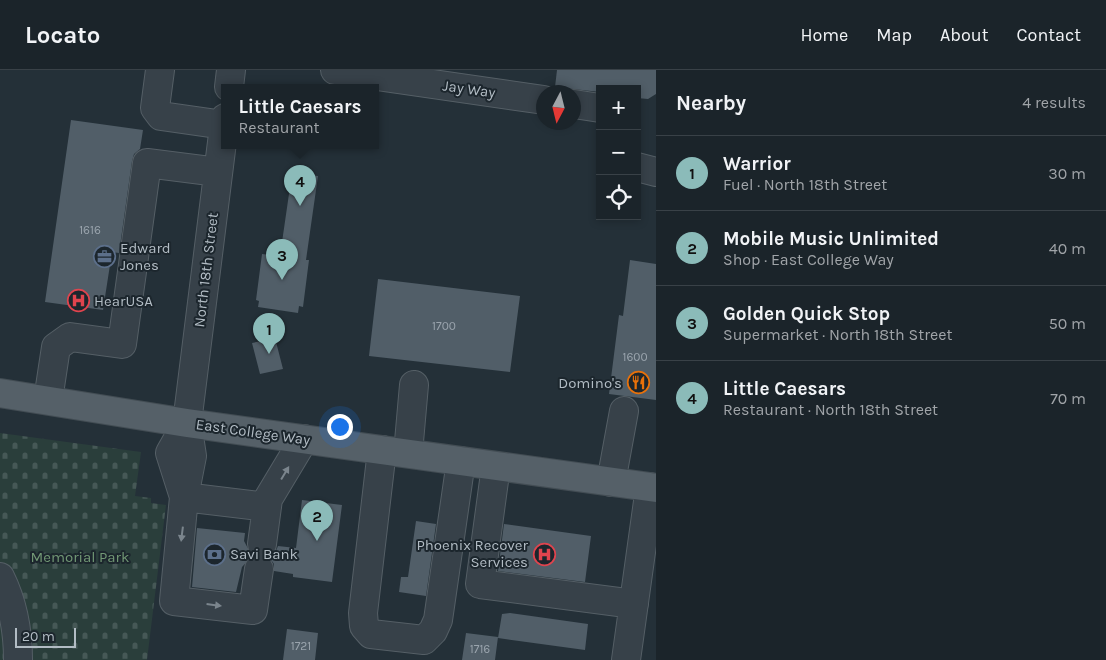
<!DOCTYPE html>
<meta charset="utf-8">
<style>
:root{--surface:#1b242a;--page:#242c32;--text:#f1f3f6;--muted:#a0a4a8;--line:#394147;--accent:#8bbbb9}
body{margin:0;font-family:Karla,sans-serif;background:var(--page);color:var(--text)}
.controls{position:absolute;right:15px;top:15px;display:grid;overflow:hidden;border-radius:0px;box-shadow:0 2px 8px #0003}
.controls button{width:45px;height:45px;display:grid;place-items:center;padding:0;border:0;border-bottom:1px solid var(--line);background:var(--surface);color:var(--text);font:25px sans-serif}
.compass{position:absolute;left:536px;top:15px;width:45px;height:45px;border-radius:50%;background:var(--surface);box-shadow:0 2px 8px #0003;rotate:187deg}
.scale{position:absolute;left:15px;bottom:12px;width:61px;box-sizing:border-box;padding-left:5px;border:2px solid #b2bcc4;border-top:0;font-size:14px;line-height:18px;white-space:nowrap;color:#b2bcc4;-webkit-text-stroke:4px #1c262d;paint-order:stroke}
.you{position:absolute;left:339px;top:356px;width:18px;height:18px;margin:-12px;border:4px solid #fff;border-radius:50%;background:#1a73e8;box-shadow:0 0 0 8px #1a73e833}
.badge{display:grid;place-items:center;width:32px;height:32px;border-radius:50%;background:var(--accent);color:#111;font-size:16px;font-weight:700}
.pin{position:absolute;translate:-50% -41px;filter:drop-shadow(0 1px 2px #0008)}
.pin::after{content:'';position:absolute;top:26px;width:18px;height:15px;background:inherit;clip-path:polygon(0 0,100% 0,50% 100%)}
.popup{position:absolute;left:221px;top:14px;width:158px;height:65px;box-sizing:border-box;display:grid;place-content:center;border-radius:0px;background:var(--surface);filter:drop-shadow(0 1px 4px #0005);font-size:16px;white-space:nowrap;color:var(--muted)}
.popup b{font-size:19px;color:var(--text)}
.popup::after{content:'';position:absolute;left:50%;top:100%;margin-left:-10px;border:10px solid transparent;border-top-color:var(--surface)}
.list{margin:0;padding:0;list-style:none}
h2{display:flex;justify-content:space-between;align-items:center;height:65px;margin:0;padding:0 20px;font-size:21px}
h2 small{font-size:16px;font-weight:400;color:var(--muted)}
.list li{display:grid;grid-template-columns:32px 1fr auto;gap:15px;align-items:center;box-sizing:border-box;height:75px;padding:0 20px;border-top:1px solid var(--line)}
.list b{display:block;font-size:19px;white-space:nowrap}
.list p{margin:0;font-size:16px;white-space:nowrap;color:var(--muted)}
.list em{font-size:16px;font-style:normal;color:var(--muted)}
.icon{flex:none;width:28px;height:28px;fill:none;stroke:currentColor;stroke-width:2;stroke-linecap:round;stroke-linejoin:round}
.map{position:relative;flex:none;width:656px;height:590px;overflow:hidden}
header{display:flex;align-items:center;gap:30px;box-sizing:border-box;height:70px;padding:0 25px;background:var(--surface);border-bottom:1px solid var(--line)}
header strong{font-size:24px}
nav{display:flex;gap:28px;margin-inline-start:auto;font-size:18px}
main{display:flex}
aside{flex:1;background:var(--surface)}
.map>svg:first-child{display:block}
.cemetery{fill:url(#cemetery-stones)}
.building{fill:#515e68}
.lines{fill:none;stroke-linecap:round;stroke-linejoin:round}
.minor-casing{stroke:#555f66;stroke-width:30}
.major-casing{stroke:#434d54;stroke-width:30}
.minor{stroke:#374149;stroke-width:28}
.major{stroke:#556068;stroke-width:28}
.oneway{fill:#7b858d}
.labels{text-anchor:middle;stroke-width:4;stroke-linejoin:round;paint-order:stroke}
.number-label{font-size:12px;fill:#9aa4ad}
.street-label{font-size:15px;fill:#b2bcc4;stroke:#1c262d}
.poi-label{font-size:15px;fill:#b2bcc4;stroke:#1c262d;text-anchor:start}
.park-label{font-size:15px;fill:#729875;stroke:#1c262d}
</style>
<header>
<strong>Locato</strong>
<nav><a>Home</a><a>Map</a><a>About</a><a>Contact</a></nav>
</header>
<main>
<div class="map">
<svg width="656" height="590" viewBox="0 0 656 590">
<defs>
<pattern id="cemetery-stones" width="16" height="16" patternUnits="userSpaceOnUse" patternTransform="scale(1.25)"><rect width="16" height="16" fill="#2a3e3b"/><path d="M2 7V4a2 2 0 0 1 4 0v3zM10 15v-3a2 2 0 0 1 4 0v3z" fill="#465856"/></pattern>
</defs>
<rect width="100%" height="100%" fill="#243038"/>
<path class="cemetery" d="M 0,363 L 141,382 L 135,426 L 151,428 L 151,433 L 166,435 L 147,590 L 0,590 Z"/>
<path class="building" d="M 557,0 L 656,0 L 656,24 L 648,29 L 637,28 L 637,19 L 600,19 L 600,22 L 555,17 Z
M 71,50 L 143,60 L 140,79 L 134,84 L 132,91 L 119,183 L 112,182 L 103,240 L 45,232 Z
M 292,103 L 318,106 L 306,190 L 309,190 L 303,237 L 299,236 L 298,243 L 258,237 L 259,231 L 256,230 L 262,184 L 280,186 Z
M 630,190 L 656,194 L 656,330 L 609,324 L 619,245 L 623,246 Z
M 378,209 L 520,226 L 510,302 L 369,286 Z
M 275,268 L 283,299 L 260,304 L 252,273 Z
M 302,430 L 342,435 L 332,512 L 293,507 L 293,504 L 274,501 L 274,494 L 269,487 L 275,483 L 278,476 L 296,478 Z
M 416,451 L 436,454 L 426,526 L 399,522 L 401,507 L 408,507 Z
M 504,454 L 591,466 L 585,512 L 498,501 Z
M 197,458 L 245,463 L 244,471 L 252,486 L 242,497 L 236,522 L 192,517 Z
M 510,543 L 588,554 L 585,580 L 498,568 L 502,544 Z
M 287,559 L 318,563 L 315,590 L 283,590 Z
M 466,563 L 498,567 L 495,590 L 462,590 Z"/>
<g class="lines">
<defs>
<path id="minor" d="M 160,0 L 155,38 L 161,46 L 224,55
M 335,0 L 544,30
M 229,17 L 231,0
M 574,34 L 600,38
M 225,48 L 187,353 L 192,386 L 184,427 L 267,437
M 637,97 L 656,102
M 48,330 L 56,277 L 70,267 L 122,274 L 147,93 L 218,102
M 187,353 L 170,383 L 184,427 L 174,531 L 253,540 L 259,499
M 382,380 L 363,543 L 364,556 L 371,564 L 424,570 L 433,561 L 438,550 L 461,391
M 408,383 L 414,315
M 496,396 L 480,514 L 634,534
M 611,412 L 624,341
M 262,474 L 268,429 L 304,369
M 0,507 C 13,533 18,561 18,590
M 626,590 L 650,417"/>
<path id="major" d="M 0,323 L 187,353 L 656,418"/>
</defs>
<use href="#minor" class="minor-casing"/>
<use href="#major" class="major-casing"/>
<use href="#minor" class="minor"/>
<use href="#major" class="major"/>
</g>
<defs><path id="oneway-solid" d="M-6-.8H1V-3.2L6.5 0L1 3.2V.8H-6Z" transform="scale(1.25)"/></defs>
<g class="oneway">
<use href="#oneway-solid" transform="translate(285 403) rotate(-59)"/>
<use href="#oneway-solid" transform="translate(182 464) rotate(97)"/>
<use href="#oneway-solid" transform="translate(214 535) rotate(7)"/>
</g>
<defs>
<symbol id="office-ring" viewBox="-11 -11 22 22"><circle r="9.5" fill="#1c262d" stroke="#5c6f8a" stroke-width="1.5"/><path d="M-6-3h4V-5.5h4V-3h4V5H-6ZM-1-4.5V-3h2v-1.5ZM-6 0V1H6V0Z" fill="#5c6f8a"/></symbol>
<symbol id="hospital-ring" viewBox="-11 -11 22 22"><circle r="9.5" fill="#1c262d" stroke="#e0444e" stroke-width="1.5"/><path d="M-5-5h3v3.5h4V-5h3V5h-3V1.5h-4V5h-3Z" fill="#e0444e"/></symbol>
<symbol id="restaurant-ring" viewBox="-11 -11 22 22"><circle r="9.5" fill="#1c262d" stroke="#e8710a" stroke-width="1.5"/><path d="M-5-6h1v4h1v-4h1v4h1v-4h1v5L-1.5 .5V6h-2V.5L-5-1ZM5-6V6H3V1.5H1.5Q1.5-4 5-6Z" fill="#e8710a"/></symbol>
<symbol id="bank-ring" viewBox="-11 -11 22 22"><circle r="9.5" fill="#1c262d" stroke="#5c6f8a" stroke-width="1.5"/><path d="M-6-4H6V4H-6ZM0-2.3a2.3 2.3 0 1 0 0 4.6a2.3 2.3 0 1 0 0-4.6Z" fill="#5c6f8a"/></symbol>
</defs>
<g fill-rule="evenodd">
<use href="#office-ring" x="92" y="174" width="25" height="25"/>
<use href="#hospital-ring" x="66" y="218" width="25" height="25"/>
<use href="#restaurant-ring" x="626" y="300" width="25" height="25"/>
<use href="#bank-ring" x="202" y="472" width="25" height="25"/>
<use href="#hospital-ring" x="532" y="472" width="25" height="25"/>
</g>
<g class="labels">
<g class="number-label">
<text x="90" y="164">1616</text>
<text x="444" y="260">1700</text>
<text x="635" y="291">1600</text>
<text x="301" y="580">1721</text>
<text x="480" y="583">1716</text>
</g>
<g class="street-label">
<text transform="translate(469 19) rotate(8)" y="5">Jay Way</text>
<text transform="translate(206 200) rotate(-83)" y="5">North 18th Street</text>
<text transform="translate(253 362) rotate(8)" y="5">East College Way</text>
</g>
<g class="poi-label">
<text x="120" y="183">Edward<tspan x="120" dy="17">Jones</tspan></text>
<text x="94" y="236">HearUSA</text>
<text x="622" y="318" text-anchor="end">Domino's</text>
<text x="528" y="480" text-anchor="end">Phoenix Recover<tspan x="528" dy="17">Services</tspan></text>
<text x="230" y="489">Savi Bank</text>
</g>
<g class="park-label">
<text x="80" y="492">Memorial Park</text>
</g>
</g>
</svg>
<div class="controls">
<button>+</button>
<button>−</button>
<button><svg class="icon" aria-label="locate" viewBox="0 0 24 24"><circle cx="12" cy="12" r="6"/><path d="M12 2v4M12 18v4M2 12h4M18 12h4"/></svg></button>
</div>
<svg class="compass" viewBox="-18 -18 36 36"><path d="M0-13l5 13h-10z" fill="#e53935"/><path d="M0 13l5-13h-10z" fill="#a0a4a8"/></svg>
<div class="scale">20 m</div>
<div class="you"></div>
<div class="pin badge" style="left:269px;top:284px">1</div>
<div class="pin badge" style="left:317px;top:471px">2</div>
<div class="pin badge" style="left:282px;top:210px">3</div>
<div class="pin badge" style="left:300px;top:136px">4</div>
<div class="popup"><b>Little Caesars</b>Restaurant</div>
</div>
<aside>
<h2>Nearby<small>4 results</small></h2>
<ul class="list">
<li><span class="badge">1</span><div><b>Warrior</b><p>Fuel · North 18th Street</p></div><em>30 m</em></li>
<li><span class="badge">2</span><div><b>Mobile Music Unlimited</b><p>Shop · East College Way</p></div><em>40 m</em></li>
<li><span class="badge">3</span><div><b>Golden Quick Stop</b><p>Supermarket · North 18th Street</p></div><em>50 m</em></li>
<li><span class="badge">4</span><div><b>Little Caesars</b><p>Restaurant · North 18th Street</p></div><em>70 m</em></li>
</ul>
</aside>
</main>
